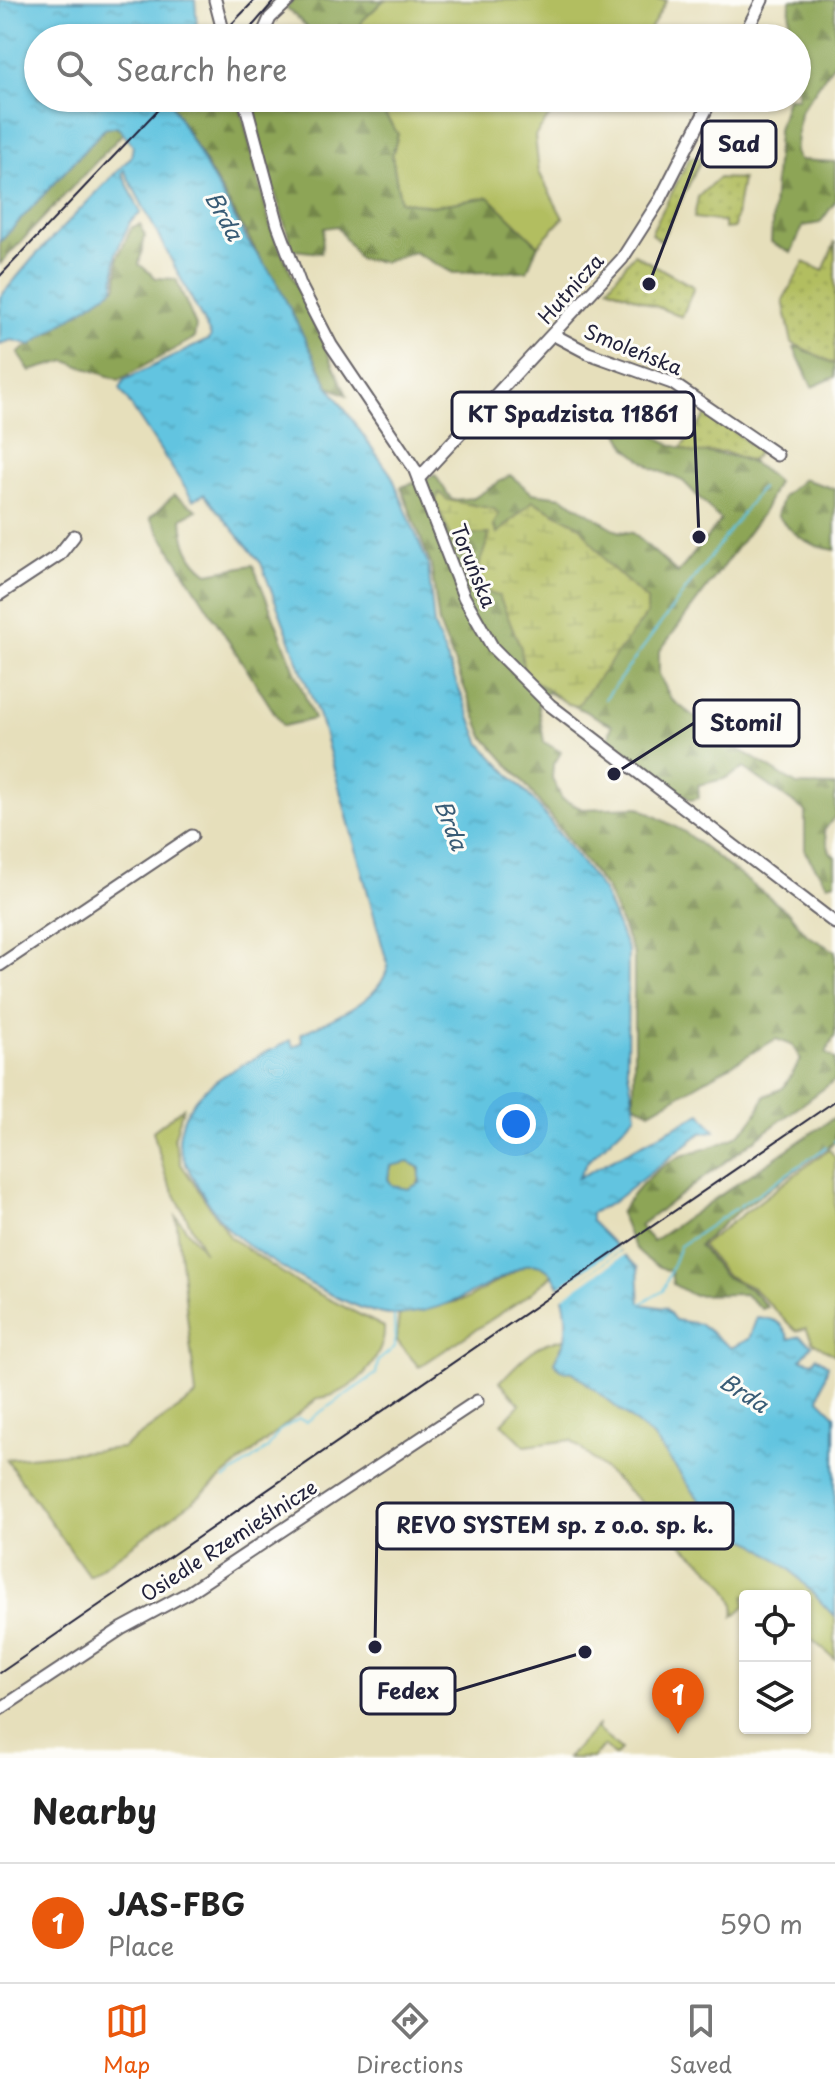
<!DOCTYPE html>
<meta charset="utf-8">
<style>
:root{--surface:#fff;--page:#f6f6f6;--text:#222;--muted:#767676;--line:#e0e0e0;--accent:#ea580c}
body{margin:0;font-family:"Playpen Sans",sans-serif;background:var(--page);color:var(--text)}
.controls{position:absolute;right:24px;bottom:24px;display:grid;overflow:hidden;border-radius:8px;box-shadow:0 2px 6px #0004}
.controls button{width:72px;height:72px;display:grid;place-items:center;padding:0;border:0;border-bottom:2px solid var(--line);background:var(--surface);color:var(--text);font:40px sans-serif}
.you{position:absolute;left:516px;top:1124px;width:28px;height:28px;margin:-20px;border:6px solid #fff;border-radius:50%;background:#1a73e8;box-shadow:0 0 0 12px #1a73e833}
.badge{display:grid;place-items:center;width:52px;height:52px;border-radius:50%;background:var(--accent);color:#fff;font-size:26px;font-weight:700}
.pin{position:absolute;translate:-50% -66px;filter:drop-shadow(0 2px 4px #0008)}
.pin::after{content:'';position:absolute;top:42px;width:28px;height:24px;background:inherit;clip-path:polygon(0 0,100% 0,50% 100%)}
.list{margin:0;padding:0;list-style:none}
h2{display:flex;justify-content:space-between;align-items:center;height:104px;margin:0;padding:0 32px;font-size:34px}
h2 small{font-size:26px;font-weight:400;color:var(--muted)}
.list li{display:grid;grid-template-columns:52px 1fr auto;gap:24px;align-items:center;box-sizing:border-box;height:120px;padding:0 32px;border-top:2px solid var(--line)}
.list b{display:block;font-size:30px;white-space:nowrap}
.list p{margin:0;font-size:26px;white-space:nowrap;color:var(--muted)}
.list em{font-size:26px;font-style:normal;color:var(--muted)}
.icon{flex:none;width:44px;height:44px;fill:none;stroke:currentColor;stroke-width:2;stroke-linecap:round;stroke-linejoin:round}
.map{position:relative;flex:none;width:835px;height:1758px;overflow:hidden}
.search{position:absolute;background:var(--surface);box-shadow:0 2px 6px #0004;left:24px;right:24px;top:24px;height:88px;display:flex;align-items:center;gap:20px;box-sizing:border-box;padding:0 28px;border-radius:44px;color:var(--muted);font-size:30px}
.sheet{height:224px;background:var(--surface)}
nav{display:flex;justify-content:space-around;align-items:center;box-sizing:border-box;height:112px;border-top:2px solid var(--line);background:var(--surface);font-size:22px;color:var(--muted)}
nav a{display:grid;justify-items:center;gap:4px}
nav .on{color:var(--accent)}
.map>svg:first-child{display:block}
.green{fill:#b2be60;stroke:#6a704e;stroke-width:2}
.forest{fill:url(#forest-firs);stroke:#586448;stroke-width:2}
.wetland{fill:url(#wetland-marsh);stroke:#6a704e;stroke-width:2}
.garden{fill:url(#garden-dots);stroke:#6a704e;stroke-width:2}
.water{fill:url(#water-ripples);stroke:#42738e;stroke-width:2;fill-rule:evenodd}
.pier{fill:#e6dfbb}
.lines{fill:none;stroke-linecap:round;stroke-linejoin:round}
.stream{stroke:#62c4e0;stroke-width:2}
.minor-casing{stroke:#676468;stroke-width:15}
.minor{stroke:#fff;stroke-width:11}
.rail{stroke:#22223b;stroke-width:2}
.labels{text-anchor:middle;stroke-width:6;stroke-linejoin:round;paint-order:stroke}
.street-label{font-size:20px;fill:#22223b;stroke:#fdfcf7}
.water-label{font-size:22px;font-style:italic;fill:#385b75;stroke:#fdfcf7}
.leader{fill:none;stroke:#22223b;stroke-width:3}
.callout-dot{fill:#22223b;stroke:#fdfcf7;stroke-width:3}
.callout{fill:#fdfcf7;stroke:#22223b;stroke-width:3}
.callout-label{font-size:22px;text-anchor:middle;font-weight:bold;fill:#22223b}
</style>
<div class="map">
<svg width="835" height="1758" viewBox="0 0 835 1758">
<defs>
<pattern id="forest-firs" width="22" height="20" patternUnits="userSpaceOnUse" patternTransform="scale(2)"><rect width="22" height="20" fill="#8da556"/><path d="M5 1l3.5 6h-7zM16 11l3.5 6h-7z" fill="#738648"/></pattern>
<pattern id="wetland-marsh" width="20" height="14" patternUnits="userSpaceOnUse" patternTransform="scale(2)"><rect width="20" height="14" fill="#b2be60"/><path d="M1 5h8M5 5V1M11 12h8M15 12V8" fill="none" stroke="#99a354"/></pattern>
<pattern id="garden-dots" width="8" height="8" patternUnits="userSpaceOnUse" patternTransform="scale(2)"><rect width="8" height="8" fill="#b2be60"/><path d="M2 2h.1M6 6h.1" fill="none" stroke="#99a354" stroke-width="1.8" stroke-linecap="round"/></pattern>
<pattern id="water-ripples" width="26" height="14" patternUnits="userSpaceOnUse" patternTransform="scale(2)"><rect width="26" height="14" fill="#62c4e0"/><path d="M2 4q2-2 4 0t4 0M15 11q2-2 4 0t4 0" fill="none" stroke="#55a8c1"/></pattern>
</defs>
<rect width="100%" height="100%" fill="#fdfcf7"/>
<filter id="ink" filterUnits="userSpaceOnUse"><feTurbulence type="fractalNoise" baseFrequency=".0125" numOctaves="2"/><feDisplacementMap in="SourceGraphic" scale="16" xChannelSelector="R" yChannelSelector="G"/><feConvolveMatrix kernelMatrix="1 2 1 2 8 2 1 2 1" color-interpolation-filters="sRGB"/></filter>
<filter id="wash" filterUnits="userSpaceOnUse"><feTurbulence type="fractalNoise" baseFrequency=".006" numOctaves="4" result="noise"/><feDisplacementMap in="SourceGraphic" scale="32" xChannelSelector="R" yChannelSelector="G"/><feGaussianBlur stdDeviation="1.8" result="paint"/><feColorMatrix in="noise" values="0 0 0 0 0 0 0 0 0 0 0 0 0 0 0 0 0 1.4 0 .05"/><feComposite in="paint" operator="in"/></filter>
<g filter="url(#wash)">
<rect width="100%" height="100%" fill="#e6dfbb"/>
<path class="green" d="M 384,0 L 667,0 L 645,38 L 354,38 L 363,20 Z
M 373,98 L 563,98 L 535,136 L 539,172 L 563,218 L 538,245 L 489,198 L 432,206 L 400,201 L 392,156 L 398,134 Z
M 183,1108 L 174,1139 L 181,1164 L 231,1238 L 299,1284 L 384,1327 C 386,1359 350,1397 318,1398 L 191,1503 L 89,1576 L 6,1459 L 122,1448 L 196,1396 L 176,1216 L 204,1252 L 166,1177 L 153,1131 Z
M 829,1149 L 835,1157 L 835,1355 L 813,1342 L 806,1328 L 796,1331 L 753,1288 L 726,1275 L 702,1245 Z
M388 1175a16 16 0 1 1 32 0a16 16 0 1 1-32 0Z
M 537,1263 L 553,1274 L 530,1294 L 419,1367 L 396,1340 L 399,1315 L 467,1299 L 526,1265 Z
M 565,1339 L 554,1362 L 561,1370 L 573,1372 L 654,1438 L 720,1528 L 756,1544 L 790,1569 L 835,1617 L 835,1659 L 805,1634 L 805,1596 L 759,1593 L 745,1596 L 745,1606 L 734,1616 C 741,1585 685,1549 664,1530 L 667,1525 L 571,1440 L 525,1446 L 502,1423 L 520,1404 L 500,1382 C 518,1363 537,1340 565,1339 Z
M 599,1724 L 597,1729 L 621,1750 L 615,1756 L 604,1746 L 592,1758 L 567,1758 Z"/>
<path class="forest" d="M 294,0 L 384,0 L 363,20 L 354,38 L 296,38 L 307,27 L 286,7 Z
M 790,0 L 835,0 L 835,62 L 800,112 L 795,152 L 799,160 L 835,162 L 835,202 L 820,223 L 803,226 L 791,253 L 771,242 L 778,130 L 787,98 L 797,98 L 797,38 L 789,38 Z
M 179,98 L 238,98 L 271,229 L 347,395 L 329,387 C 282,290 225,199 172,105 Z
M 252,98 L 373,98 L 398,134 L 392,156 L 400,201 L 432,206 L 489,197 L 538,245 L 527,271 L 453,273 L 414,252 L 384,262 L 359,259 L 337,226 L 324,228 L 321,253 L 293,250 L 264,157 Z
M 112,125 L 124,132 L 0,264 L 0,242 L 104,129 Z
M 140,225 L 145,236 L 139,264 L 156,278 L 176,279 L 196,326 L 194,338 L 119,380 L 66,361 L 30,371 L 18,353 L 117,286 L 118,257 L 132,227 Z
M 798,347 L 835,364 L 835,377 L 812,387 L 794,348 Z
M 612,392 C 633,405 640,426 656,436 C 700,466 732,438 777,482 L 762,514 L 659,652 L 659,674 L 671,699 L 726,741 L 797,785 L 835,786 L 835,816 L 824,831 L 830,852 L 835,857 L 835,882 L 827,884 L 805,852 L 805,811 L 744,768 L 724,779 L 698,785 L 699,798 L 691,800 L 608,740 L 612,725 L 547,692 L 538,705 L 544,742 L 561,752 L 553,766 L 552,778 L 562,799 L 582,809 L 638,807 L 683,831 L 789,913 L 807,935 L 835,951 L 835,1035 L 826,1053 L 835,1059 L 835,1080 L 639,1226 L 653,1241 L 835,1117 L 835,1142 L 737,1212 L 699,1245 L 724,1276 L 752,1290 L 767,1307 L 762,1309 L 745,1294 L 692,1295 L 673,1284 L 671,1272 C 633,1256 635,1249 620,1213 C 634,1189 662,1161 690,1153 C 730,1142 749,1136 765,1096 L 783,1088 L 801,1060 L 792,1045 L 776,1039 L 650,1112 L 634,1103 L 634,955 L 607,890 L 521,779 L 484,737 L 439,624 L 431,565 L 401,487 L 435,475 L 452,500 L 474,498 L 510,475 L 532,493 L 562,497 L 618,531 L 633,533 L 678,573 L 721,520 L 683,481 L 652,468 L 627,448 L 605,405 Z
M 803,479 L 835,489 L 835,550 C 810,547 793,535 777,515 L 783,496 Z
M 174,495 L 197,510 L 182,518 C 183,541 189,560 208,573 L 253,565 L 314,719 L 283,726 L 150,518 Z"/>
<path class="wetland" d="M 439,493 L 448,500 L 494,509 L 499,514 L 493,526 L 497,534 L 533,501 L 580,526 L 608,564 L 647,600 L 647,614 L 577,706 L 568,704 L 530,678 L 523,669 L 521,648 L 499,596 C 460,588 486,555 489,534 L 471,534 L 467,553 L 460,558 L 435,501 Z"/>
<path class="garden" d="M 690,157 L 702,158 L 661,241 L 651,233 Z
M 718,178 L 742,179 L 734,228 L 724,229 L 724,222 L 694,218 L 698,197 Z
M 835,242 L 835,364 L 792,343 L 783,300 L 804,262 L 823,271 Z
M 634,254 L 694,287 L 682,317 L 608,287 Z
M 708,413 L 760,451 L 751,461 L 724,452 L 693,453 L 681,448 Z"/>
<path class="water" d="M 0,0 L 195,0 L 197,27 L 188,38 L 38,38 L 38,98 L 168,98 L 247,240 L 275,279 L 329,387 L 392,476 L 428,564 L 434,626 L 481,744 L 534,801 L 603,891 L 628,951 L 627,1065 L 636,1115 L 588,1161 L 578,1178 L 701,1113 L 715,1131 L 701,1133 L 612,1203 L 591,1213 L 591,1221 L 638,1268 L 640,1304 L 666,1308 L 675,1320 L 700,1324 L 731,1348 L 749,1339 L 757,1317 C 775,1319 783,1322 789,1339 L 800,1336 L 812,1345 L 801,1359 L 813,1362 L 816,1357 L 828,1365 L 819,1399 L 835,1415 L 835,1617 L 790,1569 L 756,1544 L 720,1528 L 654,1438 L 573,1372 L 561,1370 L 554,1362 C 557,1355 563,1347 565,1339 C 570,1312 561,1259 526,1265 C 481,1287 449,1311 397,1315 C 360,1318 265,1260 235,1235 C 218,1221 181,1164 179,1142 C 179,1135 182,1124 184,1118 C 201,1078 255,1060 290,1040 L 294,1047 L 302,1042 L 301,1034 C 331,1018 380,1003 388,966 L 322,725 L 261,563 L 204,494 L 193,500 L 120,389 L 124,380 L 208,340 L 211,336 L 124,170 L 122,173 L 141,213 L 130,222 L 116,253 L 114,288 L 31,345 L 12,340 L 0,344 L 0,297 L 33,258 L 131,157 L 133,146 L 117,126 L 104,129 L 0,242 ZM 409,1162 L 420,1168 L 420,1183 L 408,1189 L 393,1186 L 388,1179 L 390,1166 Z"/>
<path class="pier" d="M 619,1246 L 622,1249 L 575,1283 L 623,1250 L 626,1254 L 557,1301 L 555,1290 Z"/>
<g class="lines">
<path class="stream" d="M 605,699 L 761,488
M 834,1141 L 835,1141
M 640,1304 L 663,1291 L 680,1246 L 827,1147
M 225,1479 L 268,1448 L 279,1431 L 299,1419 L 306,1422 L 376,1374 L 378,1361 L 395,1347 L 394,1316"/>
</g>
</g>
<g filter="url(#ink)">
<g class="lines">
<defs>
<path id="minor" d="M 215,0 L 225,38
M 261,38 L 270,18 L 289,0
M 743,38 L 762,0
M 244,98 L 278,225 L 301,287 L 331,345 L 414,468 L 464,597 L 493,648 L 550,705 L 835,923
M 554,335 L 588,353 L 672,383 L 777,455
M 419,478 L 622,259 L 661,198 L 712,98
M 0,594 L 59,555 L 74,536
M 0,965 L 192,836
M 0,1709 L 121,1629 L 186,1594 L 477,1401"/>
</defs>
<use href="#minor" class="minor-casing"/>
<use href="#minor" class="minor"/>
<path class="rail" d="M 218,38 L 255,0
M 242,38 L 275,0
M 0,276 L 169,98
M 0,1673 L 835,1101"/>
</g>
</g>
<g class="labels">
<g class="street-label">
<text transform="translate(571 289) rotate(-48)" y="7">Hutnicza</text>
<text transform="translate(633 350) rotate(22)" y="7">Smoleńska</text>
<text transform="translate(473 566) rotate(68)" y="7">Toruńska</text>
<text transform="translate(229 1541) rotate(-33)" y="7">Osiedle Rzemieślnicze</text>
</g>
<g class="water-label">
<text transform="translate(224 216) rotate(61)" y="8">Brda</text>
<text transform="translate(451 825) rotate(69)" y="8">Brda</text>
<text transform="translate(744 1393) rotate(33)" y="8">Brda</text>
</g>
</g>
<path class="leader" d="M649 284L702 144M699 537L694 415M614 774L694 723M375 1647L377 1526M585 1652L455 1691"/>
<g class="callout-dot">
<circle cx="649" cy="284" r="8"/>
<circle cx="699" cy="537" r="8"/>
<circle cx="614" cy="774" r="8"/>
<circle cx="375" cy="1647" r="8"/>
<circle cx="585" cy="1652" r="8"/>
</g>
<g class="callout">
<rect x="702" y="121" width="74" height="46" rx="8"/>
<rect x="452" y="392" width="242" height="46" rx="8"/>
<rect x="694" y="700" width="105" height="46" rx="8"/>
<rect x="377" y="1503" width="356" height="46" rx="8"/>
<rect x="361" y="1668" width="94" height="46" rx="8"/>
</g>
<g class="callout-label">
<text x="739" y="152">Sad</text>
<text x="573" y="422">KT Spadzista 11861</text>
<text x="746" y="731">Stomil</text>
<text x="555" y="1533">REVO SYSTEM sp. z o.o. sp. k.</text>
<text x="408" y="1699">Fedex</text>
</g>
</svg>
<div class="controls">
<button><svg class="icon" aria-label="locate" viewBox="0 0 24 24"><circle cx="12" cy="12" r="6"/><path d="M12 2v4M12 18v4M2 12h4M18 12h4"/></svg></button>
<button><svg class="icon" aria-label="layers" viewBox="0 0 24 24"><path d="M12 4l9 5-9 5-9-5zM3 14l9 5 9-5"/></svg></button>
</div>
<div class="you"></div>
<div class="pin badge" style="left:678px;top:1734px">1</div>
<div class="search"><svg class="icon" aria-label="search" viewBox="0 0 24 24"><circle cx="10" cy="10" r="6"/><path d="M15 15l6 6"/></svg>Search here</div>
</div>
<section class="sheet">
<h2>Nearby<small></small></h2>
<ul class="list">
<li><span class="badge">1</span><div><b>JAS-FBG</b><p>Place</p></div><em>590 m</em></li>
</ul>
</section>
<nav>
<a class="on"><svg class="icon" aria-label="map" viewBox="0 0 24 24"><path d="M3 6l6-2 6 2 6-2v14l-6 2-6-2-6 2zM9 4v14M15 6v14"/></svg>Map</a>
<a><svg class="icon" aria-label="directions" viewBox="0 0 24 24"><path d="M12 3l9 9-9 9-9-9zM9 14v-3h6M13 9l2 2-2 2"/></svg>Directions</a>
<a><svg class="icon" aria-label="saved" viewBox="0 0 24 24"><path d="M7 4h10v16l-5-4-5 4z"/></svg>Saved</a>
</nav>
